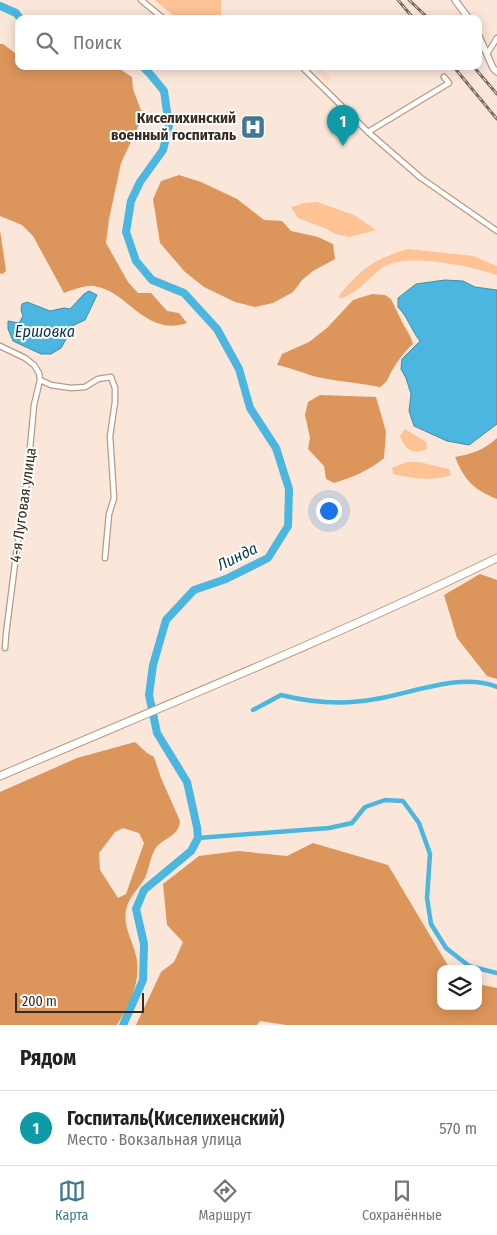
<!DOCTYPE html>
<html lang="ru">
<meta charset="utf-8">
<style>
:root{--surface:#fff;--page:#f2f2f2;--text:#222;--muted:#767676;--line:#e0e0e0;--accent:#3e7991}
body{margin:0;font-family:"Fira Sans Condensed",sans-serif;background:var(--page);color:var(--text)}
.controls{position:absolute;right:15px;bottom:15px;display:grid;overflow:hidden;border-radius:10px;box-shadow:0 2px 12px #0003}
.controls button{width:45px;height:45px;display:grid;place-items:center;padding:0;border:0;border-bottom:1px solid var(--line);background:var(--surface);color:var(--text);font:25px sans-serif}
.scale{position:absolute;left:15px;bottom:12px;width:129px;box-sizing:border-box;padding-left:5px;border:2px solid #362a21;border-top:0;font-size:14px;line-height:18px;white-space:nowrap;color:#362a21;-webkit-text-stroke:4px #fff;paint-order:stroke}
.you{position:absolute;left:328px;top:510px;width:18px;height:18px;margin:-12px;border:4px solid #fff;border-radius:50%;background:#1a73e8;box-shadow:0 0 0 8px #1a73e833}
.badge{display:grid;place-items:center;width:32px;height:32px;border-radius:50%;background:var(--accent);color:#fff;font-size:16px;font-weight:700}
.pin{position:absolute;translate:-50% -41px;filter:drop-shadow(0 1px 2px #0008)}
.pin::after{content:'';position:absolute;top:26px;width:18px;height:15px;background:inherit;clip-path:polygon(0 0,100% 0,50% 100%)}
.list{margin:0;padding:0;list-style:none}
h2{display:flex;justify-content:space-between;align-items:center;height:65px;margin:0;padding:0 20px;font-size:21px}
h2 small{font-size:16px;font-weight:400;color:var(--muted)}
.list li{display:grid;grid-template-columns:32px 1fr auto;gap:15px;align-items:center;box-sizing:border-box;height:75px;padding:0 20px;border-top:1px solid var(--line)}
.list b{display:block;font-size:19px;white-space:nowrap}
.list p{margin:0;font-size:16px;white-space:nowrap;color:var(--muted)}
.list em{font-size:16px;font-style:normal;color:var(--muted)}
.icon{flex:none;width:28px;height:28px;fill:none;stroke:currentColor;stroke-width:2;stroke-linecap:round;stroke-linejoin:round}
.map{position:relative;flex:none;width:497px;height:1025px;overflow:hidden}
.search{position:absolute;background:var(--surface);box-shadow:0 2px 12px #0003;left:15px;right:15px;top:15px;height:55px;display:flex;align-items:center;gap:12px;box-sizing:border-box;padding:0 18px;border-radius:10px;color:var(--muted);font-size:19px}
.sheet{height:140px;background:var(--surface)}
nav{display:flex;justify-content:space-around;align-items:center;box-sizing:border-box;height:70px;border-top:1px solid var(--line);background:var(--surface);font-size:14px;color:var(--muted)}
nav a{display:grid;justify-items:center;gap:2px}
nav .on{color:var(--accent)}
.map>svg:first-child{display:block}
.built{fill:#fbdcc5}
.green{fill:#fdc395}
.forest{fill:#dc955b;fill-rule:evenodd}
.water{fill:#4bb6df;stroke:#458ca6}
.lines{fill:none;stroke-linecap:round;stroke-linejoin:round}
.canal{stroke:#4bb6df;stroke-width:4.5}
.river{stroke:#4bb6df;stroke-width:8}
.minor-casing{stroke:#b89a83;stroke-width:7}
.tertiary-casing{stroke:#b89a83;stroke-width:8}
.primary-casing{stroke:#b89a83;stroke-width:9}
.minor{stroke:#fff;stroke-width:4.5}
.tertiary{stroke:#fff;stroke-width:5.5}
.primary{stroke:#fff;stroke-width:7}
.rail-casing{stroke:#786a5f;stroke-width:3}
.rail{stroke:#fff;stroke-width:1;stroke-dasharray:4;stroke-linecap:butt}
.labels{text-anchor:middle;stroke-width:4;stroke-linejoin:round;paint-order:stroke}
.poi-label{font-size:15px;font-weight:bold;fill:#362a21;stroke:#fff;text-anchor:end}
.street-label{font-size:15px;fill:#362a21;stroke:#fff}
.water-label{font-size:16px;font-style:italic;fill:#08394a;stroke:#fff}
</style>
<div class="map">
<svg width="497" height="1025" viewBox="0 0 497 1025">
<rect width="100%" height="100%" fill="#fbe7d9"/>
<path class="built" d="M 310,66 L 319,66 L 331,78 L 328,82 Z"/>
<path class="green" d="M 155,0 L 221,0 L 221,19 L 177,19 Z
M 317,202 L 354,215 L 376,230 L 349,237 L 336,234 L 324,228 L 298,218 L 291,207 L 305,203 Z
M 408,249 L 473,256 L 497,266 L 497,275 C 471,266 406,252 383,267 C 374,273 367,282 359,288 C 354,292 348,295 343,298 L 338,297 C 361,269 373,259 408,249 Z
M 405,429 L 426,442 L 427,449 C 413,455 405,450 400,436 Z
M 407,462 L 419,462 L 449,469 L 451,475 C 433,482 411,478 393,474 L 392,468 Z"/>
<path class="forest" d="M 0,44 L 3,44 L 19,56 L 19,66 L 115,66 L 132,77 L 133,89 L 143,116 L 121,163 L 109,219 L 106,243 L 128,282 L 138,293 L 151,293 L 167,311 L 179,313 L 187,323 C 144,337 129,291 94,286 C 85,285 73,290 64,293 L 33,236 L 22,225 L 0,216 Z
M 179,175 L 201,182 L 237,199 L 264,220 L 282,221 L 291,231 L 318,237 L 333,244 L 335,259 L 313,271 L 302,280 L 293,292 L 273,303 L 255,307 L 235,302 L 204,287 L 185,272 L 160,243 L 153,199 L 161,181 Z
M 0,230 L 6,271 L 2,274 L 0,273 Z
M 372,294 L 385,295 L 391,299 L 402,322 L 410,336 L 413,344 C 405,351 400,358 394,367 C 388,376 390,380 380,387 C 361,383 341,382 322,378 C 306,375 293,368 277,365 L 282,354 L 309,342 L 327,328 L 353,300 Z
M 320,395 L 376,397 L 386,432 L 384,458 C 369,471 352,477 334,483 L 326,479 L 324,466 L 308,449 L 310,438 L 305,415 L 308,402 Z
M 497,438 L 497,499 C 473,489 465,481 455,457 C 472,454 484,450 497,438 Z
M 480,574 L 497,580 L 497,679 L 487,676 L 457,638 L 444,595 Z
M 135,742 L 147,753 L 154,757 L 161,778 L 180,821 C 179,837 162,838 155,849 C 150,858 149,869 145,878 C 138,890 128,897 126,911 C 123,927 133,942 136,956 C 142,981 129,1005 117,1025 L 0,1025 L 0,792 L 77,758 ZM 123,828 L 139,833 L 144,843 L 126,894 L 118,898 L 100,870 L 99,853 L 115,832 Z
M 313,843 L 388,865 L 447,964 L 453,969 L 441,969 L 441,1006 L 478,1006 L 478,984 L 497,988 L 497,1025 L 286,1025 L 260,1021 L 257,1025 L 136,1025 L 161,972 L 174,962 L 183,942 L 167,925 L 163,884 L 199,856 L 238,851 L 287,856 Z"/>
<path class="water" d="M 445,280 L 463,281 L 475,287 L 497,290 L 497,424 L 469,445 L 447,441 L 414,426 L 409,411 L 411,394 L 406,378 L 401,369 L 402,359 L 420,341 C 411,330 408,317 398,307 L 398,298 L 416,284 Z
M 89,291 L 97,295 L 85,320 L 74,325 L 61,348 L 51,354 L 41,354 L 13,341 L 8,329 L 8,321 L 19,323 L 23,316 L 21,310 L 22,304 L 27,302 L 50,311 L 64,308 L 70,309 L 84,294 Z"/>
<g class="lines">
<path class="canal" d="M 253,710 L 281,695 C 313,703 344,705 376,699 C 413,693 461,672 497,687
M 198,838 L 329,828 L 352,823 L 365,807 L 385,800 L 403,801 L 419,823 L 430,854 L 427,898 L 431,924 L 446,948 L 469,966 L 497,973"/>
<path class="river" d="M 0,6 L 16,13 L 21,19
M 123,1025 L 143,980 L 144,944 L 136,909 L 144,890 L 191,851 L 198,838 L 197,827 L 187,782 L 157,733 L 149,695 L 153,665 L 166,620 L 194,590 L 226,579 L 268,558 L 288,526 L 289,489 L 276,448 L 250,408 L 239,369 L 217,329 L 184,293 L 152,280 L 136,261 L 126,232 L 131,201 L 140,182 L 163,150 L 169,126 L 164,91 L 150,74 L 142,66"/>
<defs>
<path id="minor" d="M 141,0 L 164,19
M 487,54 L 497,38
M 301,66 L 368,132 L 421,178 L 497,231
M 368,132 L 449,83 L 444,77
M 0,346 L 25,358 L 34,365 L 39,373 L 40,380 L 34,405 L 27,481 L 20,524 L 6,634 L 5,648
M 40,380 L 51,385 L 71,388 L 85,387 L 98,379 L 111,377 L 115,388 L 115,402 L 110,436 L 114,498 L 109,514 L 105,558"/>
<path id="tertiary" d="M 455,0 L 469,19
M 478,34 L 493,68 L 497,72"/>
<path id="primary" d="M 0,776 C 166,705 334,637 497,558"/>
</defs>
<use href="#minor" class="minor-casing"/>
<use href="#tertiary" class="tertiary-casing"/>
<use href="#primary" class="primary-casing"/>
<use href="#minor" class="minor"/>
<use href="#tertiary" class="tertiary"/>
<use href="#primary" class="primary"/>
<defs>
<path id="rail" d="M 398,0 L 414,19
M 409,0 L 429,19
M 453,66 L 497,119
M 473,66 L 497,94"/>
</defs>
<use href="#rail" class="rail-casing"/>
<use href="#rail" class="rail"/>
</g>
<defs>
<symbol id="hospital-square" viewBox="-11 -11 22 22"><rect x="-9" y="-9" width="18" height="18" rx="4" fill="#3e7991" stroke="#fff"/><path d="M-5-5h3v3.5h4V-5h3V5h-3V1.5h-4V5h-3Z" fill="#fff"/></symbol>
</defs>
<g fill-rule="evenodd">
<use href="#hospital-square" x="239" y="113" width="28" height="28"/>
</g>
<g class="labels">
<g class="poi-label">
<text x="236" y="123">Киселихинский<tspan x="236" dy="17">военный госпиталь</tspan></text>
</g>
<g class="street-label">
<text transform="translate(23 505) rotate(-82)" y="5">4-я Луговая улица</text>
</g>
<g class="water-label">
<text x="45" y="337">Ершовка</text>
<text transform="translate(237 556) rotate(-26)" y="6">Линда</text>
</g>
</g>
</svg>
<div class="controls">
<button><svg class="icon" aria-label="layers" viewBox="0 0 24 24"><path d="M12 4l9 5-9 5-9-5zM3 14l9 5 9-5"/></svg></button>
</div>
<div class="scale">200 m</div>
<div class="you"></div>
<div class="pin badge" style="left:343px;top:146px;background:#0f9aa8">1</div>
<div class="search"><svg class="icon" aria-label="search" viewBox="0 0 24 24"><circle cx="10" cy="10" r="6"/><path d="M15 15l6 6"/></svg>Поиск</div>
</div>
<section class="sheet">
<h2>Рядом<small></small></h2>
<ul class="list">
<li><span class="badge" style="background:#0f9aa8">1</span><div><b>Госпиталь(Киселихенский)</b><p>Место · Вокзальная улица</p></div><em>570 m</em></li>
</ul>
</section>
<nav>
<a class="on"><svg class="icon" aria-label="map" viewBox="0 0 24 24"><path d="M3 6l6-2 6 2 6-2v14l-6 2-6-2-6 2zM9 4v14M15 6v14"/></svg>Карта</a>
<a><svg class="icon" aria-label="directions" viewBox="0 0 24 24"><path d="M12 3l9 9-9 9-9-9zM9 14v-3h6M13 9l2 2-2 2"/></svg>Маршрут</a>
<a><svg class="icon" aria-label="saved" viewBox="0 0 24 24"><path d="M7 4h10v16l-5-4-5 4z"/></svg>Сохранённые</a>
</nav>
